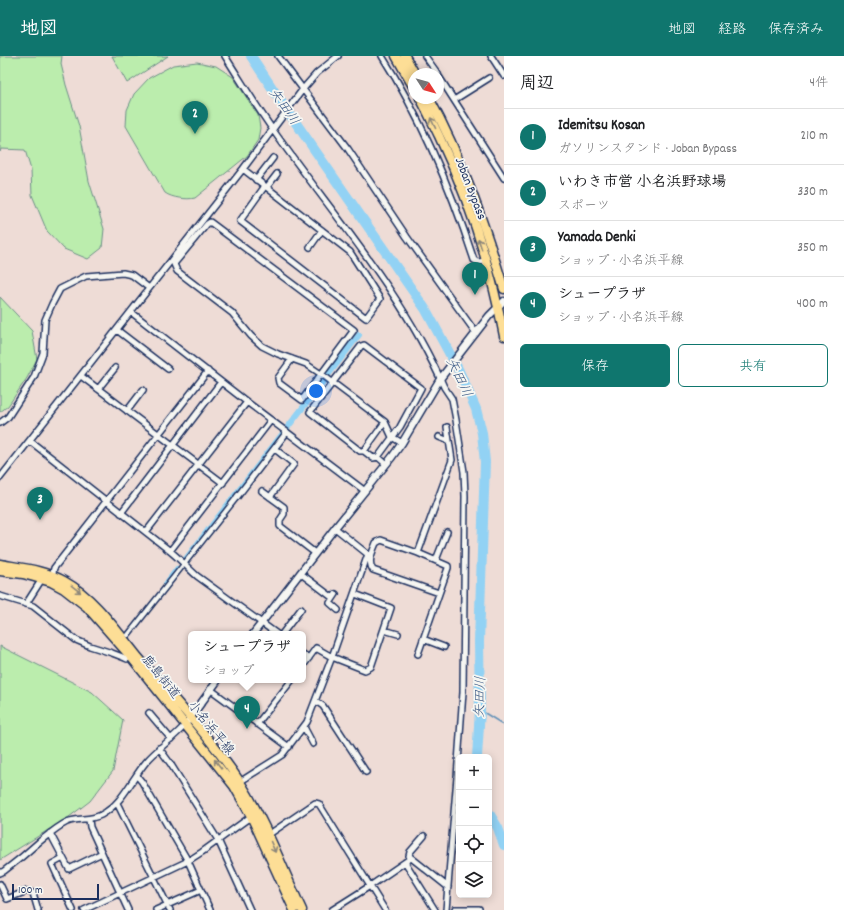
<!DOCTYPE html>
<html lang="ja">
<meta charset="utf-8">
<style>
:root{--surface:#fff;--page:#f2f2f2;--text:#202124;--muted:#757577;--line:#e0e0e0;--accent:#0f766e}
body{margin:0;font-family:Dekko,"Klee One",sans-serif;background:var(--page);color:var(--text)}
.controls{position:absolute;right:12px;bottom:12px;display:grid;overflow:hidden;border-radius:6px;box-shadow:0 2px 10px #0003}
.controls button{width:36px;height:36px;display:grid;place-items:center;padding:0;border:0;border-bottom:1px solid var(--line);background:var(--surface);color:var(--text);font:20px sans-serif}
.compass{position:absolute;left:408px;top:12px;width:36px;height:36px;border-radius:50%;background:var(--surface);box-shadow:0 2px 10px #0003;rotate:126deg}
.scale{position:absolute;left:12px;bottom:10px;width:87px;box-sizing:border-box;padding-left:4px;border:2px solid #1b2f5e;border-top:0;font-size:11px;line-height:14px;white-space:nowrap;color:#1b2f5e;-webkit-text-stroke:3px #f6f6f2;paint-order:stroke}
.you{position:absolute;left:316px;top:335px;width:14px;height:14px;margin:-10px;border:3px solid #fff;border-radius:50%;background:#1a73e8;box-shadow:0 0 0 6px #1a73e833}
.badge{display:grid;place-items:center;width:26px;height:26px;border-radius:50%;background:var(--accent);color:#fff;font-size:13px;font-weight:700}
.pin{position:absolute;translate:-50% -33px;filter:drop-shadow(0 1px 2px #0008)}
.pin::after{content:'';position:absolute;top:21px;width:14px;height:12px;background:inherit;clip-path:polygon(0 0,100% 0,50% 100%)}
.popup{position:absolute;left:188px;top:575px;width:118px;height:52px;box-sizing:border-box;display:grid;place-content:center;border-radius:6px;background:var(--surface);filter:drop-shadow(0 1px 3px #0005);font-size:13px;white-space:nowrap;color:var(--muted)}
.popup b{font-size:15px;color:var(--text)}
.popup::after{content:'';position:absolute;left:50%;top:100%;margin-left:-8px;border:8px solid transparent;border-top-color:var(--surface)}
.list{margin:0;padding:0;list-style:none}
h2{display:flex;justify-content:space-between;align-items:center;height:52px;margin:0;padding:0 16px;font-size:17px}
h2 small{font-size:13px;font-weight:400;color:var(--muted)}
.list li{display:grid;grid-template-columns:26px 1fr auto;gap:12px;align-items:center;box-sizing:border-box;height:56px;padding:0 16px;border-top:1px solid var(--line)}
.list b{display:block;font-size:15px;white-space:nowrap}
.list p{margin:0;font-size:13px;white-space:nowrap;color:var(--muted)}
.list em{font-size:13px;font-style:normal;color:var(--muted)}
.actions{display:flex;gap:8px;padding:12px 16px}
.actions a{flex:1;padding:9px 0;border:1px solid var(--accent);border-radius:6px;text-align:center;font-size:14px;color:var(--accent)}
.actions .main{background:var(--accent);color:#fff}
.icon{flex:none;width:22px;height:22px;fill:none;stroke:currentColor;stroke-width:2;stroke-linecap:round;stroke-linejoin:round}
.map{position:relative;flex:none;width:504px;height:854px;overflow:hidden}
header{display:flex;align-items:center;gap:24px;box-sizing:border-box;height:56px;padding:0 20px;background:var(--accent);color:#fff}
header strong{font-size:19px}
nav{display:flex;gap:22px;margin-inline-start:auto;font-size:14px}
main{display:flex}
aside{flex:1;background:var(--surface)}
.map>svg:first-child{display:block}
.green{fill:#bbedad;stroke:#6b8e86}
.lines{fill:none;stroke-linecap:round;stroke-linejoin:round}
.stream{stroke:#6291b8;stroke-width:1.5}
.canal{stroke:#92d2f4;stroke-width:6}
.river{stroke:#92d2f4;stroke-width:10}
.pedestrian-casing{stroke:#1b2f5e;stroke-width:7}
.minor-casing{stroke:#1b2f5e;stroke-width:8}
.tertiary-casing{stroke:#1b2f5e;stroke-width:9}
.primary-casing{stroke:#1b2f5e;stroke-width:11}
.trunk-casing{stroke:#1b2f5e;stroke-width:11}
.pedestrian{stroke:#f6f6f2;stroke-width:4}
.minor{stroke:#f6f6f2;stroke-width:5}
.tertiary{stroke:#f6f6f2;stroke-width:6}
.primary{stroke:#fdde96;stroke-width:8}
.trunk{stroke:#fdde96;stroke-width:8}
.oneway{stroke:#8c867a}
.labels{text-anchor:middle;stroke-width:3.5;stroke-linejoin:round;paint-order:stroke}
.street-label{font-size:13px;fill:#1b2f5e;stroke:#f6f6f2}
.water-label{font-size:14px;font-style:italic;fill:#395884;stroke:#f6f6f2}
</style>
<header>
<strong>地図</strong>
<nav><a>地図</a><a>経路</a><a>保存済み</a></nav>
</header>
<main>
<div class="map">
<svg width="504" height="854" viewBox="0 0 504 854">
<rect width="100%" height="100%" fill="#eedcd6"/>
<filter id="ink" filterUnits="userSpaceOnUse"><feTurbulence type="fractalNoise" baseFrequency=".025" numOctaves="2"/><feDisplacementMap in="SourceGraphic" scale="8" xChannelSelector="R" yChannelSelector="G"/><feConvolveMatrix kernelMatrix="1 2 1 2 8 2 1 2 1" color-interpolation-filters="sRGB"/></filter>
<g filter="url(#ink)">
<path class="green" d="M 0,0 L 62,0 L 61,8 L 66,29 L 79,70 L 89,125 L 104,173 L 102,192 L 88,203 L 64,193 L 47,175 L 32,139 L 31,114 L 25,94 L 1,93 L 0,96 Z
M 112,0 L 168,0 L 127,27 Z
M 197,6 L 216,10 L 233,21 L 258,59 L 260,72 L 258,84 L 247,100 L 195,142 C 187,144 172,142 165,137 L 126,70 L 127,54 L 134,38 L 149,22 L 173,9 Z
M 0,241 L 32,275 L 37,303 L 27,322 L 8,350 L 0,356 Z
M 0,590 L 92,636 L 123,664 L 113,715 L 90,745 L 69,761 L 0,804 Z"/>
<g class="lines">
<path class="stream" d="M 480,654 L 504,669"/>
<path class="canal" d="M 185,504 L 359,279
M 166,528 L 177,513"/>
<path class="river" d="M 251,0 L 282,47 L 426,254 L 459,315 L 476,353 L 482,377 L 485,406 L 479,586 L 480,654 L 477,701
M 489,757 L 498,772 L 504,789"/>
<defs>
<path id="pedestrian" d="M 128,579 L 237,441"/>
<path id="minor" d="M 225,0 C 241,25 256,50 273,74 C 332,158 402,235 444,331 L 452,343 L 456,364 L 464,416 L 465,440 L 463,636 L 457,721 L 446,854
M 278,0 L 348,93 L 407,181 L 476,277
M 382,0 C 422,63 451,133 474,204 L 478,206 L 486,205
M 425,0 L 438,18
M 491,0 L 504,20
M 438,19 L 504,122
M 454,44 L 489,22
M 243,113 L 350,196 L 380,243 L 366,262 L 240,165 L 265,130
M 256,124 L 273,102
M 267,131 L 277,118
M 310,191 L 322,174
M 131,256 L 247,346 L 365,435
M 117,274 L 168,313
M 292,303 L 278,322 L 279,327 L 302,344 L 354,274 L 210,166 L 207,168 L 174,208 L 177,215 L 232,257 L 251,280 L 262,290 L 278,298 L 306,308 L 324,320 L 385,366 L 392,381 L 402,387
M 81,320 L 223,427
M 98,333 L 115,312
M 127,355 L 143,334
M 0,367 L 8,361 L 34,321 L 43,297 L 45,264 L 52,248 L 60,233 L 86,220 L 123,217 L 132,219 L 149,232
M 439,381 L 449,385
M 30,385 L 170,495 C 180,503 188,512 197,520 L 277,578
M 364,395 L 373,402 L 378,401 L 386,408
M 378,401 L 400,371 L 421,332 L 364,289 L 361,290 L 310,356 L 360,395 L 364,395 L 385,366
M 0,422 L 243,113 L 303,33 L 317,17 L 338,0
M 262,435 L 284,451 L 284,458 L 280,464 L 280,470 L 315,497
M 237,441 L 287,376
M 270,441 L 294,408 L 275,393
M 121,457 L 221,326
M 335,472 L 370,500
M 146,476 L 247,346
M 170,495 L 271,364
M 418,497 L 452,404 L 447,371
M 436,504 L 447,476
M 300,517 L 333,542
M 52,521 L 54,512 L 208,315
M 336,538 L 330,547 L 338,554
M 0,540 L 33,550 L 76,584 L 90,590 L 112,597 L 125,602 L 127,603 L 131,601
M 26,548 L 42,523
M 384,574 L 398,578
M 282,578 L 301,553
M 423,583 L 444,591
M 303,598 L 309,602
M 418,598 L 448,512 L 448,510 L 418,497 L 381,484 L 376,487 C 373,495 367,506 373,514 L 439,537
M 303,610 L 316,592 L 332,601 L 365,614 L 371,611 L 391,552 L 355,538
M 210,633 L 289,691
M 316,645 L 323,650 L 366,716
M 149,657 L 171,683
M 257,668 L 292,624
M 304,671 L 313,688
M 159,692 L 170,707 L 218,784 L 250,854
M 137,720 L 142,726 L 188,805 L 210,854
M 238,727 L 282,699 L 307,666 L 332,601 L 368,498
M 117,747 L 170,854
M 89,764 L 90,771 L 128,854
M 50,777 L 69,813 L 102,797
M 271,777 L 315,747 L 319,748 L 370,830 L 411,802
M 424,780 L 410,796 L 409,800 L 448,831
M 63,802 L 52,808 L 73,854
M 405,806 L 435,854
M 0,817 L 4,815 C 16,806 28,796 39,786 C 48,779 57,771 67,766 C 79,761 89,765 101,759 C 123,747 131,724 146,706 C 158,692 174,682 186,668
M 0,828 L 7,843 L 27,835 L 33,837 L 38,854
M 84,854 L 188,805 L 202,796 L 253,759
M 156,854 L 201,834
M 332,854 L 370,830 L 385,854
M 455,854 L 455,853 L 479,853 L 479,854"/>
<path id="tertiary" d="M 253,578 L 335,472 L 392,401 L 402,387 L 440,323 L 489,260 L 504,245
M 188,665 L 218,624"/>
<path id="primary" d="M 0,508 C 22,512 45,514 64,525 C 95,542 116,574 138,601 C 172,641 211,682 240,726 C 265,765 282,811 302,854
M 0,515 L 23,518 L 34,521 L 51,526 L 64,533 L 87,551 L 131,601 L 234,730 L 251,760 L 294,854"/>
<path id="trunk" d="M 396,0 L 414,32
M 405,0 L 415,18
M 420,42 C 427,54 433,68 439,80 C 469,143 491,212 504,280
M 429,42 C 462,102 484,167 504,233"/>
</defs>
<use href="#pedestrian" class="pedestrian-casing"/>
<use href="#minor" class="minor-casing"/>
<use href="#tertiary" class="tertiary-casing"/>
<use href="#primary" class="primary-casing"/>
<use href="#trunk" class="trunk-casing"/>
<use href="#pedestrian" class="pedestrian"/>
<use href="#minor" class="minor"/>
<use href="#tertiary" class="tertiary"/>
<use href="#primary" class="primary"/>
<use href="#trunk" class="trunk"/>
</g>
<defs><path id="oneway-shaft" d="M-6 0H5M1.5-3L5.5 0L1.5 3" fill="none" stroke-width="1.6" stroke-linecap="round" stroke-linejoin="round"/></defs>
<g class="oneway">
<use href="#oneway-shaft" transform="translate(433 67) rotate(-115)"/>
<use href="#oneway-shaft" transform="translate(480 188) rotate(-108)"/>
<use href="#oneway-shaft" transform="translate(76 533) rotate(38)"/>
<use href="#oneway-shaft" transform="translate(218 708) rotate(-128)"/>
<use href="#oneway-shaft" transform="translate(273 791) rotate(66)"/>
</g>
</g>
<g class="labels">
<g class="street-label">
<text transform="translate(472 132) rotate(69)" y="5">Joban Bypass</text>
<text transform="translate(162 620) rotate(51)" y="5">鹿島街道</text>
<text transform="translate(212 671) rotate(51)" y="5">小名浜平線</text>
</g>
<g class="water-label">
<text transform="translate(285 50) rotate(55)" y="5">矢田川</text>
<text transform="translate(460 321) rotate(65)" y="5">矢田川</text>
<text transform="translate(479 641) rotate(-88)" y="5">矢田川</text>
</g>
</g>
</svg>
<div class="controls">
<button>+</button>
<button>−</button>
<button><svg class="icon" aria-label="locate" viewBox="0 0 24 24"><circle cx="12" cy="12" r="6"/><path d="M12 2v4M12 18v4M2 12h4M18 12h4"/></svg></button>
<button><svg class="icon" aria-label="layers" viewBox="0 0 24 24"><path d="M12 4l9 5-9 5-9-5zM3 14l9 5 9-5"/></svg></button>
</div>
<svg class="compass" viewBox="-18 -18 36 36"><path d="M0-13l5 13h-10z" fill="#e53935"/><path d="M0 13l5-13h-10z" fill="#757577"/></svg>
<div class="scale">100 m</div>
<div class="you"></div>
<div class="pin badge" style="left:475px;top:239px">1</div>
<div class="pin badge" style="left:195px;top:78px">2</div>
<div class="pin badge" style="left:40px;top:464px">3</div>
<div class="pin badge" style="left:247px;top:673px">4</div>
<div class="popup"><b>シュープラザ</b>ショップ</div>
</div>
<aside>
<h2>周辺<small>4件</small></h2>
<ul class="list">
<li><span class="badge">1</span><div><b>Idemitsu Kosan</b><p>ガソリンスタンド · Joban Bypass</p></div><em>210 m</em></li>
<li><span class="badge">2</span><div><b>いわき市営 小名浜野球場</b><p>スポーツ</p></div><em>330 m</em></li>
<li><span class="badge">3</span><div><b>Yamada Denki</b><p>ショップ · 小名浜平線</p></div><em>350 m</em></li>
<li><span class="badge">4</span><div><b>シュープラザ</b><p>ショップ · 小名浜平線</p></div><em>400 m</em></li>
</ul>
<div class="actions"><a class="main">保存</a><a>共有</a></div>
</aside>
</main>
